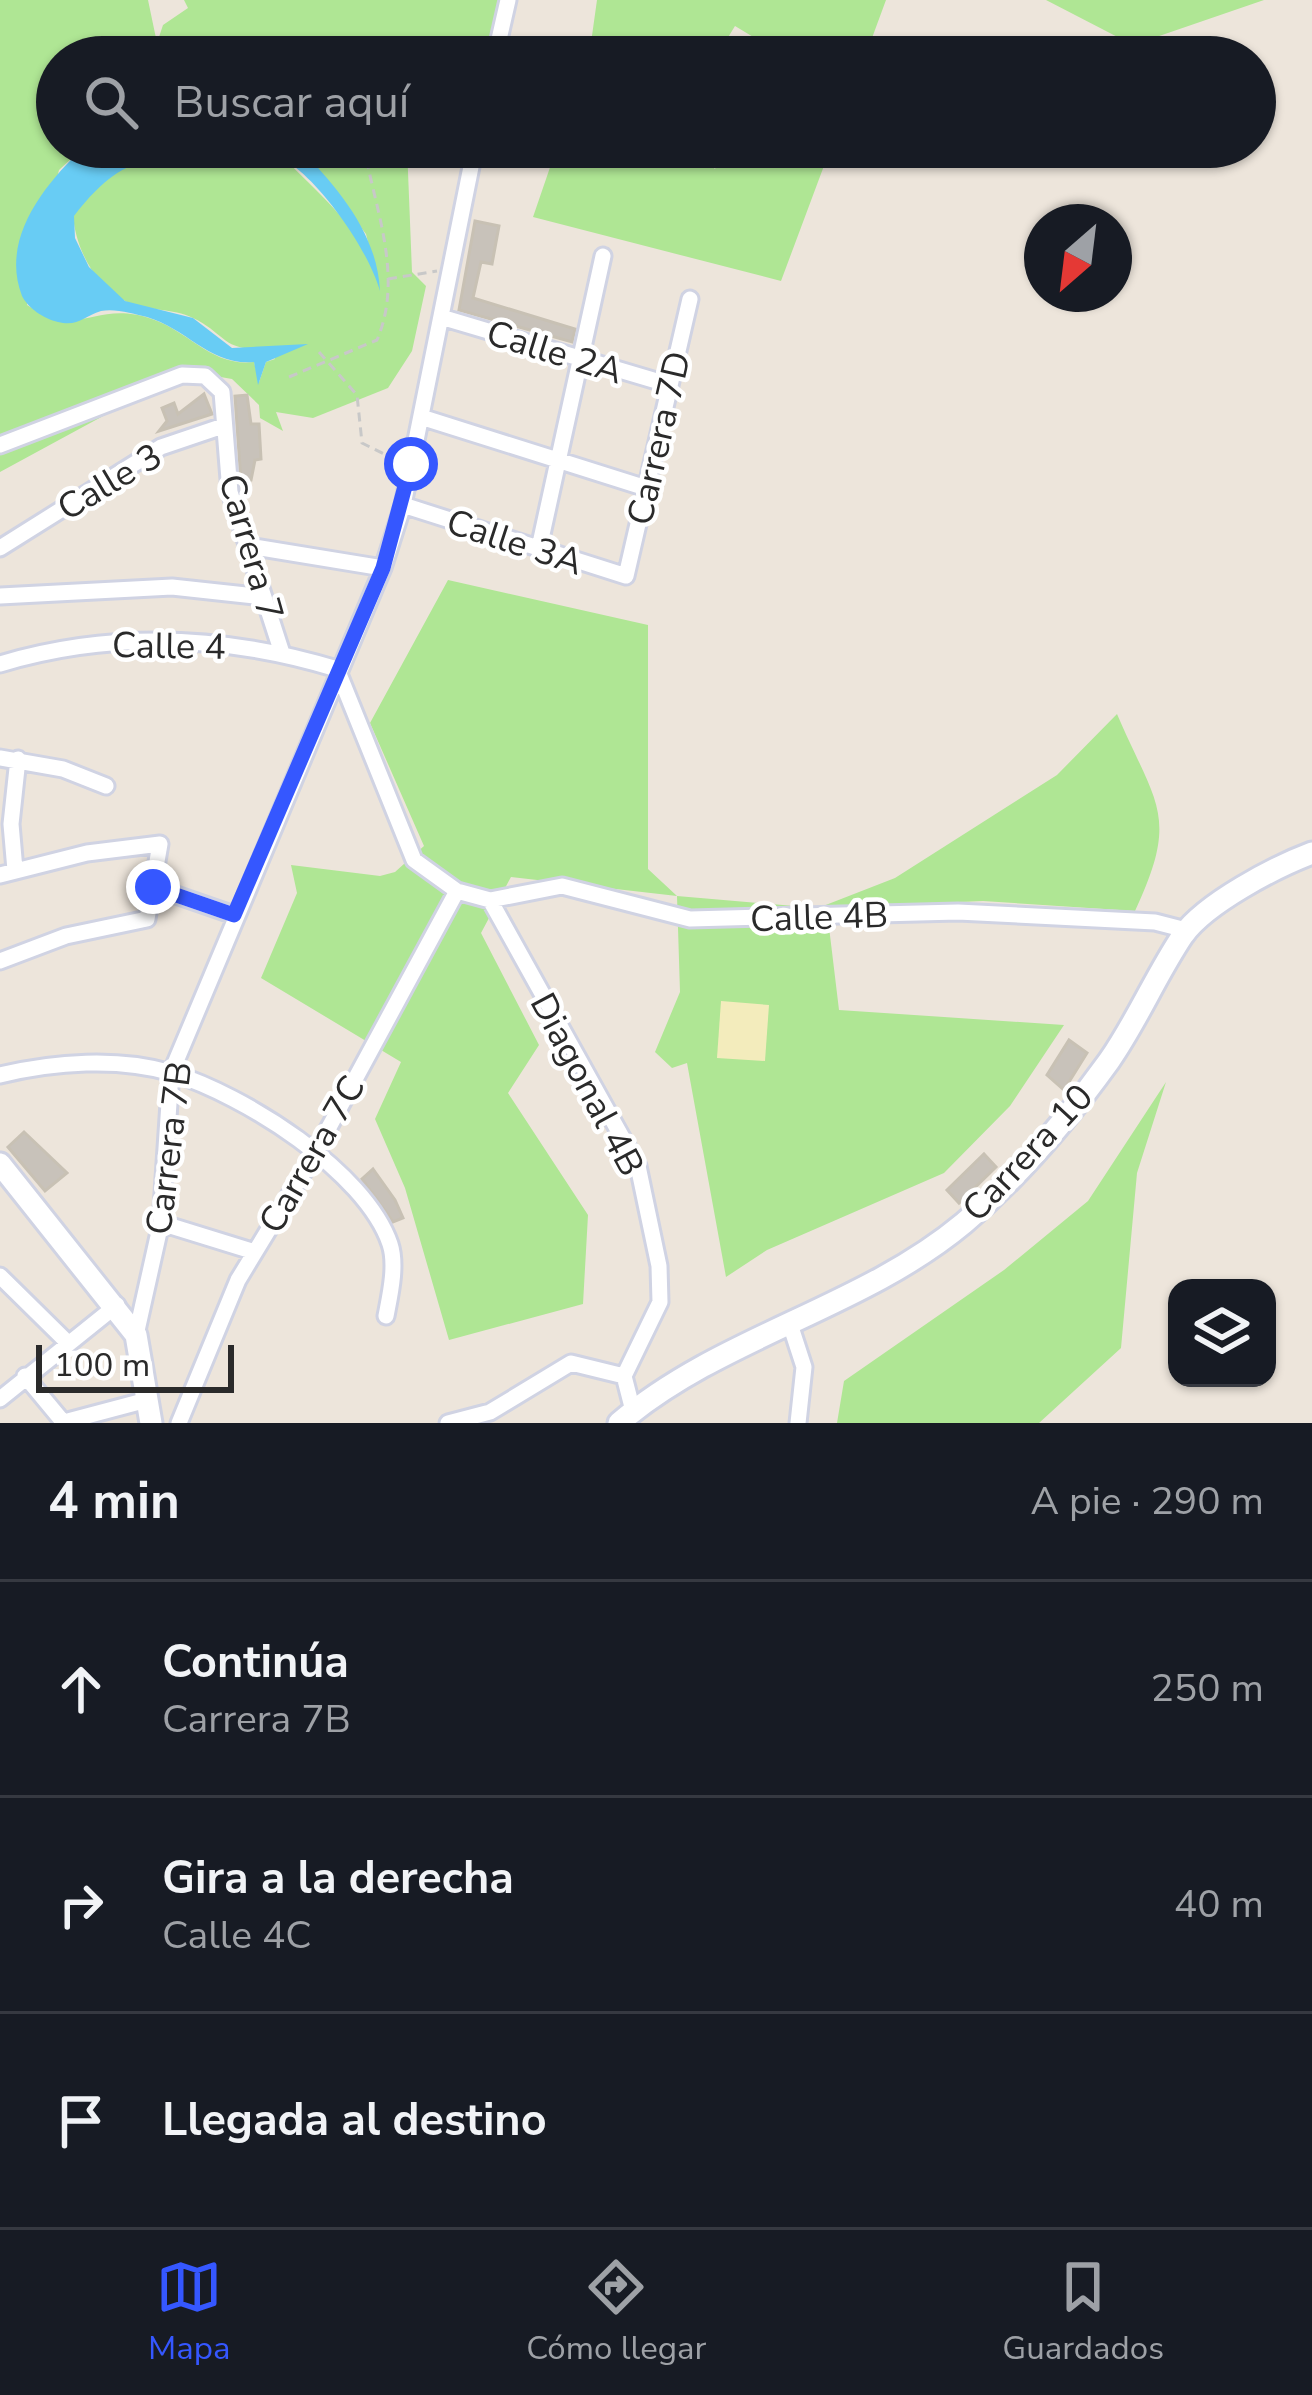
<!DOCTYPE html>
<html lang="es">
<meta charset="utf-8">
<style>
:root{--surface:#171b24;--page:#242831;--text:#f1f3f6;--muted:#9ea1a6;--line:#363941;--accent:#3557ff}
body{margin:0;font-family:"Nunito Sans",sans-serif;background:var(--page);color:var(--text)}
.controls{position:absolute;right:36px;bottom:36px;display:grid;overflow:hidden;border-radius:24px;box-shadow:0 3px 9px #0004}
.controls button{width:108px;height:108px;display:grid;place-items:center;padding:0;border:0;border-bottom:3px solid var(--line);background:var(--surface);color:var(--text);font:60px sans-serif}
.compass{position:absolute;left:1024px;top:204px;width:108px;height:108px;border-radius:50%;background:var(--surface);box-shadow:0 3px 9px #0004;rotate:208deg}
.scale{position:absolute;left:36px;bottom:30px;width:198px;box-sizing:border-box;padding-left:12px;border:6px solid #2a2a2a;border-top:0;font-size:33px;line-height:42px;white-space:nowrap;color:#2a2a2a;-webkit-text-stroke:9px #fff;paint-order:stroke}
.stop{position:absolute;width:36px;height:36px;margin:-27px;border:9px solid #3557ff;border-radius:50%;background:#fff}
.stop.end{background:#3557ff;border-color:#fff;box-shadow:0 3px 12px #0008}
.list{margin:0;padding:0;list-style:none}
h2{display:flex;justify-content:space-between;align-items:center;height:156px;margin:0;padding:0 48px;font-size:51px}
h2 small{font-size:39px;font-weight:400;color:var(--muted)}
.list li{display:grid;grid-template-columns:78px 1fr auto;gap:36px;align-items:center;box-sizing:border-box;height:216px;padding:0 48px;border-top:3px solid var(--line)}
.list b{display:block;font-size:45px;white-space:nowrap}
.list p{margin:0;font-size:39px;white-space:nowrap;color:var(--muted)}
.list em{font-size:39px;font-style:normal;color:var(--muted)}
.icon{flex:none;width:66px;height:66px;fill:none;stroke:currentColor;stroke-width:2;stroke-linecap:round;stroke-linejoin:round}
.map{position:relative;flex:none;width:1312px;height:1423px;overflow:hidden}
.search{position:absolute;background:var(--surface);box-shadow:0 3px 9px #0004;left:36px;right:36px;top:36px;height:132px;display:flex;align-items:center;gap:30px;box-sizing:border-box;padding:0 42px;border-radius:66px;color:var(--muted);font-size:45px}
.sheet{height:804px;background:var(--surface)}
nav{display:flex;justify-content:space-around;align-items:center;box-sizing:border-box;height:168px;border-top:3px solid var(--line);background:var(--surface);font-size:33px;color:var(--muted)}
nav a{display:grid;justify-items:center;gap:6px}
nav .on{color:var(--accent)}
.map>svg:first-child{display:block}
.green{fill:#afe694}
.sand{fill:#f3ecbc}
.water{fill:#68ccf4}
.building{fill:#c8c2ba;stroke:#c8c1b4;stroke-width:3}
.lines{fill:none;stroke-linecap:round;stroke-linejoin:round}
.street-casing{stroke:#d0d3e3;stroke-width:21}
.secondary-casing{stroke:#d0d3e3;stroke-width:27}
.path{stroke:#c8c8c8;stroke-width:3;stroke-dasharray:9 6;stroke-linecap:butt}
.street{stroke:#fff;stroke-width:15}
.secondary{stroke:#fff;stroke-width:21}
.route{stroke:#3557ff;stroke-width:15}
.labels{text-anchor:middle;stroke-width:9;stroke-linejoin:round;paint-order:stroke}
.street-label{font-size:36px;fill:#2a2a2a;stroke:#fff}
</style>
<div class="map">
<svg width="1312" height="1423" viewBox="0 0 1312 1423">
<rect width="100%" height="100%" fill="#ede5db"/>
<path class="green" d="M 0,0 L 148,0 L 157,43 L 163,25 L 188,8 L 184,0 L 515,0 L 504,57 L 57,57 L 57,147 L 84,147 L 59,170 L 27,305 C 83,340 95,299 152,319 C 190,332 212,367 254,362 L 259,382 L 266,362 L 275,359 L 269,347 C 223,354 227,334 193,318 C 173,308 147,311 127,302 C 95,287 76,249 73,216 C 124,151 120,168 193,160 C 223,156 244,146 276,150 C 316,192 362,226 378,283 L 366,234 L 299,147 L 407,147 L 412,272 L 426,286 L 412,351 L 388,388 L 313,418 L 276,412 L 283,431 L 260,418 L 259,405 L 232,379 L 186,371 L 0,472 Z
M 597,0 L 886,0 L 865,57 L 775,57 L 778,52 L 735,26 L 716,57 L 589,57 Z
M 1046,0 L 1264,0 L 1133,45 Z
M 557,147 L 691,147 L 715,169 L 727,147 L 831,147 L 781,281 L 533,217 Z
M 448,580 L 648,625 L 648,869 L 677,896 L 818,908 L 895,878 L 1057,775 L 1117,714 C 1156,805 1180,815 1135,911 L 983,901 L 819,908 L 829,927 L 839,1010 L 1064,1025 L 1010,1106 L 944,1173 L 767,1250 L 726,1277 L 687,1063 L 672,1068 L 655,1052 L 680,992 L 677,896 L 511,877 L 481,933 L 539,1045 L 508,1093 L 588,1215 L 583,1304 L 449,1340 L 405,1188 L 375,1119 L 401,1062 L 261,978 L 297,893 L 291,865 L 380,876 L 395,872 L 424,846 L 370,723 Z
M 1166,1082 L 1137,1173 L 1121,1348 L 1039,1423 L 837,1423 L 844,1381 L 1004,1270 L 1088,1201 Z"/>
<path class="sand" d="M 721,1001 L 769,1005 L 765,1061 L 717,1058 Z"/>
<path class="water" d="M 84,147 L 238,147 C 154,171 135,138 74,216 L 75,238 L 89,267 L 125,301 L 193,318 L 232,348 L 308,344 L 266,362 L 258,385 L 254,362 C 210,366 188,329 147,317 C 134,314 115,308 101,311 C 84,316 78,327 58,322 C 44,319 28,308 22,296 C 0,239 44,185 84,147 Z
M 255,147 L 299,147 C 338,189 377,232 380,291 C 367,245 304,153 255,147 Z"/>
<path class="building" d="M 475,221 L 499,226 L 492,264 L 481,262 L 473,298 L 575,329 L 572,342 L 459,310 Z
M 204,394 L 212,414 L 159,431 L 167,421 L 162,408 L 174,403 L 178,414 Z
M 247,395 L 251,424 L 259,424 L 261,459 L 255,460 L 251,480 L 241,481 L 235,396 Z
M 1069,1040 L 1087,1053 L 1064,1090 L 1047,1075 Z
M 24,1132 L 67,1173 L 45,1191 L 8,1147 Z
M 984,1154 L 996,1167 L 959,1203 L 947,1190 Z
M 373,1169 L 395,1200 L 403,1218 L 393,1222 L 362,1179 Z"/>
<g class="lines">
<defs>
<path id="street" d="M 495,57 L 508,0
M 441,317 L 670,385
M 421,417 L 646,488
M 0,445 L 182,375 L 205,376 L 222,392 L 230,492 L 282,653
M 403,505 L 626,576 L 690,299
M 249,546 L 383,568
M 0,548 L 161,447 L 223,426
M 539,548 L 603,256
M 0,596 L 172,587 L 264,597
M 0,664 C 114,630 225,635 337,669
M 337,669 L 414,860 L 457,891 L 490,900 L 562,886 L 690,919 L 958,912 L 1155,922 L 1186,930
M 0,758 L 63,769 L 106,786
M 15,870 L 11,824 L 18,759
M 0,875 L 87,853 L 160,844 L 147,919 L 66,936 L 0,961
M 153,887 L 234,915
M 490,900 L 638,1166 L 659,1266 L 660,1302 L 624,1376 L 633,1411
M 0,1075 C 54,1062 118,1057 172,1073 C 244,1095 365,1171 390,1244 C 397,1265 390,1295 386,1316
M 161,1223 L 255,1252
M 0,1276 L 67,1342
M 790,1324 L 804,1367 L 798,1423
M 136,1335 L 161,1223 L 171,1073 L 383,568 L 403,505 L 475,147
M 25,1376 L 64,1423
M 0,1399 L 117,1305
M 64,1422 L 147,1400
M 179,1423 L 238,1280 L 314,1155 L 457,891
M 448,1423 L 490,1412 L 571,1363 L 624,1376"/>
<path id="secondary" d="M 0,1164 L 136,1335 L 151,1423
M 619,1423 C 721,1336 861,1309 964,1223 C 1018,1177 1068,1118 1109,1061 C 1137,1021 1156,975 1183,935 C 1206,903 1275,867 1312,853"/>
</defs>
<use href="#street" class="street-casing"/>
<use href="#secondary" class="secondary-casing"/>
<path class="path" d="M 388,279 L 437,271
M 319,352 L 357,395 L 362,443 L 398,461
M 289,377 L 377,340 C 404,277 375,209 364,147"/>
<use href="#street" class="street"/>
<use href="#secondary" class="secondary"/>
</g>
<g class="lines">
<path class="route" d="M 153,887 L 234,915 L 383,568 L 411,464"/>
</g>
<g class="labels">
<g class="street-label">
<text transform="translate(555 351) rotate(17)" y="13">Calle 2A</text>
<text transform="translate(658 438) rotate(-77)" y="13">Carrera 7D</text>
<text transform="translate(109 481) rotate(-31)" y="13">Calle 3</text>
<text transform="translate(515 541) rotate(18)" y="13">Calle 3A</text>
<text transform="translate(252 547) rotate(74)" y="13">Carrera 7</text>
<text transform="translate(169 645) rotate(1)" y="13">Calle 4</text>
<text transform="translate(819 916) rotate(-2)" y="13">Calle 4B</text>
<text transform="translate(588 1084) rotate(62)" y="13">Diagonal 4B</text>
<text transform="translate(168 1148) rotate(-83)" y="13">Carrera 7B</text>
<text transform="translate(1027 1152) rotate(-47)" y="13">Carrera 10</text>
<text transform="translate(311 1154) rotate(-60)" y="13">Carrera 7C</text>
</g>
</g>
</svg>
<div class="controls">
<button><svg class="icon" aria-label="layers" viewBox="0 0 24 24"><path d="M12 4l9 5-9 5-9-5zM3 14l9 5 9-5"/></svg></button>
</div>
<svg class="compass" viewBox="-18 -18 36 36"><path d="M0-13l5 13h-10z" fill="#e53935"/><path d="M0 13l5-13h-10z" fill="#9ea1a6"/></svg>
<div class="scale">100 m</div>
<div class="stop" style="left:411px;top:464px"></div>
<div class="stop end" style="left:153px;top:887px"></div>
<div class="search"><svg class="icon" aria-label="search" viewBox="0 0 24 24"><circle cx="10" cy="10" r="6"/><path d="M15 15l6 6"/></svg>Buscar aquí</div>
</div>
<section class="sheet">
<h2>4 min<small>A pie · 290 m</small></h2>
<ul class="list">
<li><svg class="icon" aria-label="ahead" viewBox="0 0 24 24"><path d="M12 20V5M6 11l6-6 6 6"/></svg><div><b>Continúa</b><p>Carrera 7B</p></div><em>250 m</em></li>
<li><svg class="icon" aria-label="right" viewBox="0 0 24 24"><path d="M7 20v-9h11M14 6l5 5-5 5"/></svg><div><b>Gira a la derecha</b><p>Calle 4C</p></div><em>40 m</em></li>
<li><svg class="icon" aria-label="arrive" viewBox="0 0 24 24"><path d="M6 21V4h12l-3 4 3 4H6"/></svg><div><b>Llegada al destino</b></div></li>
</ul>
</section>
<nav>
<a class="on"><svg class="icon" aria-label="map" viewBox="0 0 24 24"><path d="M3 6l6-2 6 2 6-2v14l-6 2-6-2-6 2zM9 4v14M15 6v14"/></svg>Mapa</a>
<a><svg class="icon" aria-label="directions" viewBox="0 0 24 24"><path d="M12 3l9 9-9 9-9-9zM9 14v-3h6M13 9l2 2-2 2"/></svg>Cómo llegar</a>
<a><svg class="icon" aria-label="saved" viewBox="0 0 24 24"><path d="M7 4h10v16l-5-4-5 4z"/></svg>Guardados</a>
</nav>
